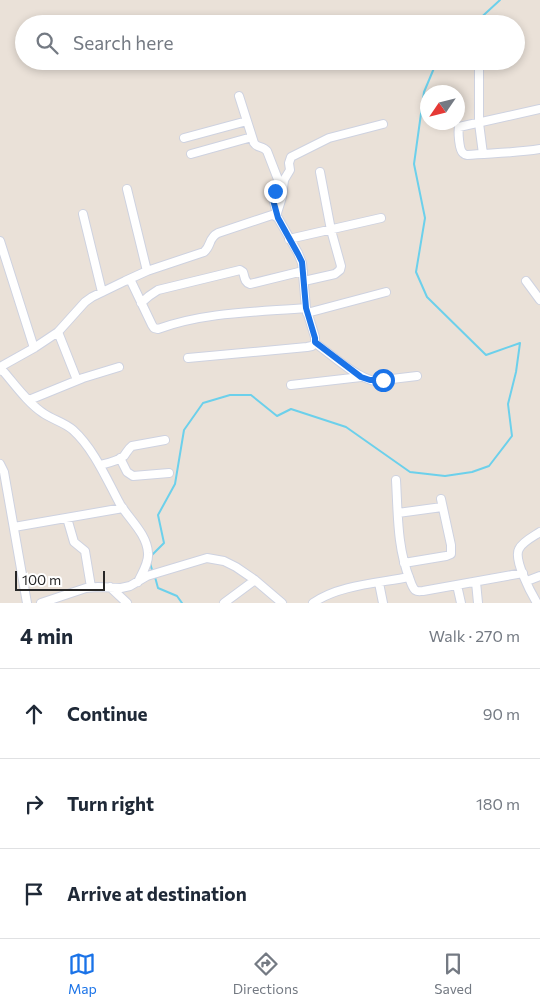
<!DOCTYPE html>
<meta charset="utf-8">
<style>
:root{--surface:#fff;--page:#f6f6f7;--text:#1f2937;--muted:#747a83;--line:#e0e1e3;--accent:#1a73e8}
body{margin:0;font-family:Commissioner,sans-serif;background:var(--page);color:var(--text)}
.compass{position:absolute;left:420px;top:85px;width:45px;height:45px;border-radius:50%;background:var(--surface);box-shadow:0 2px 8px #0003;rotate:235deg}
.scale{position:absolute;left:15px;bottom:12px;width:90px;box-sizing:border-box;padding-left:5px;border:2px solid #272727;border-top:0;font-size:14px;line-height:18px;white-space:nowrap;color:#272727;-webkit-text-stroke:4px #fff;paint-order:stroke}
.stop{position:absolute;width:15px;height:15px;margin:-11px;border:4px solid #1a73e8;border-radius:50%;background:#fff}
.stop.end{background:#1a73e8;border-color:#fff;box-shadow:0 1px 5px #0008}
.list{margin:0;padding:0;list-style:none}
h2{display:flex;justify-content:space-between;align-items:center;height:65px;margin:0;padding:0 20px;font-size:21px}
h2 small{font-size:16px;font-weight:400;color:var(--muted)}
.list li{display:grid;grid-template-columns:32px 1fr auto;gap:15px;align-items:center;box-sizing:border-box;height:90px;padding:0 20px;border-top:1px solid var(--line)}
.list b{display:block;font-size:19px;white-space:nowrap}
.list em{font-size:16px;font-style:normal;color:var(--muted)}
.icon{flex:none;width:28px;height:28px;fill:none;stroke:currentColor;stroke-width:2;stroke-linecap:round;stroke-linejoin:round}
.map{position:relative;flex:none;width:540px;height:603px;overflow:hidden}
.search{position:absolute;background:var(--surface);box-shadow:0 2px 8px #0003;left:15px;right:15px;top:15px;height:55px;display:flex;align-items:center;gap:12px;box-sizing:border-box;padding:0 18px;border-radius:28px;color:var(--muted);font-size:19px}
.sheet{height:335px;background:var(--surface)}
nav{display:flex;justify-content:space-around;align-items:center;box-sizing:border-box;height:70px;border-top:1px solid var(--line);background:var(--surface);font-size:14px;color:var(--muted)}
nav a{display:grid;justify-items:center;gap:2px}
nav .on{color:var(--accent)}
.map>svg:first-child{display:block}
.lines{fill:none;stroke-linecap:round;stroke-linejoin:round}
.stream{stroke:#6cd0eb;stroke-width:2}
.minor-casing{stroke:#ced2e0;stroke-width:10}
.minor{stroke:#fff;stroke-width:8}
.route{stroke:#1a73e8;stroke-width:6}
</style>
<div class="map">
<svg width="540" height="603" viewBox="0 0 540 603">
<rect width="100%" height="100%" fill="#eae1d8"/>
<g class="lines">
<path class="stream" d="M 474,24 L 500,0
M 150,557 L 164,543 L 158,515 L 175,484 L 184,430 L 203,403 L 230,395 L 251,395 L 277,416 L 291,409 L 346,427 L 410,472 L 445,476 L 472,472 L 489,466 L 512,436 L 508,404 L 516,372 L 520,343 L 486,355 L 427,297 L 416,272 L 425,218 L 414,164 L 424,92 L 437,61
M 150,563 L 153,573
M 155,577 L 158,588 L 177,596 L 182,603"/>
<defs>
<path id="minor" d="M 479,69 L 479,123 L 483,154
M 239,96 L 254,143 C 257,148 263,146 267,151 L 279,182 L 279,188 L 272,194 L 277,214
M 540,109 L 459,127 C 458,132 459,150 463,153 C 464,154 465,155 467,155 C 491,153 516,153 540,149
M 184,138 L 247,121
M 191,154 L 252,137
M 127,189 L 147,271
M 277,213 L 282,197 L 284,180 L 290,170 L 289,163 L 291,157 L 329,138 L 383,124
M 83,214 L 102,292
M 289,239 L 381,218
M 0,241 L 34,348
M 130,279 L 152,325 L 154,328 L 158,329 C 204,312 257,312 306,308
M 304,281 L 335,274 L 340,270 L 341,266 L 331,230 L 320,172
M 526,281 L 540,300
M 141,303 L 149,296 L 158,290 L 236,271 L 240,270 L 243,272 C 245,277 244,282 250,284 L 303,271
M 307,313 L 386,292
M 58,332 L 77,380
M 315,343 C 331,354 356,378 375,381 L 417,376
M 0,367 L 34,348 L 58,332 L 85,302 L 92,297 L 125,281 L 147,271 L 204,252 C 212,245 208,238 218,233 L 272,215 L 275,216 L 278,218 L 298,253 L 302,263 L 306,308 L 315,337 L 315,343 L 312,346 L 307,347 L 188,358
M 0,370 L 4,372 C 16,386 28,403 43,413 C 53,420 64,422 73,430 C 94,449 107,480 120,504 C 129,519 147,534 148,553 C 149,563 142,573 138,582
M 291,385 L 361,377
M 29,400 L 83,378 L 119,367
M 120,458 L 127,472 L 133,476 L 169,473
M 0,464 L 4,472 L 27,603
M 100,465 C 108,463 118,461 124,456 C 127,452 128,449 132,446 L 165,440
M 396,480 C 398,514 397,548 410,580 C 411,583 413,588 415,590 C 418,592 420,591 423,591 L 523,573
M 398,513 L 442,507
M 67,518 L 74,542 L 85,551 L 91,587
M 14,527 L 123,508
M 404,563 L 446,556 L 451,554 L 451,545 L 441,499
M 527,581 L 540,576
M 476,582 L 478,603
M 379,583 L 383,603
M 457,585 L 461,603
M 110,587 L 127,603
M 41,603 L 86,588 L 98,587 L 121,588 L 130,586 L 147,576 L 207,558 L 224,561 L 236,567 L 255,580 L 282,603
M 224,603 L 255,580
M 313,603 C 338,585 379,583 409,577
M 537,603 C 531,593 513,559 519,549 C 522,542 534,536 540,532"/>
</defs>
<use href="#minor" class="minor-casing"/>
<use href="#minor" class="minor"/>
</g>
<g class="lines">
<path class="route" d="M 275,191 L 272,194 L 272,196 L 278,218 L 298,254 L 302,262 L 306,308 L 315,338 L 315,342 L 361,377 L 370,380 L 383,380"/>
</g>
</svg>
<svg class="compass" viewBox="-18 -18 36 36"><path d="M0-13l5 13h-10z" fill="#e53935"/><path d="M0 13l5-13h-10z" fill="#747a83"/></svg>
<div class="scale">100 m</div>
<div class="stop" style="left:383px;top:380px"></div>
<div class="stop end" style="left:275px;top:191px"></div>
<div class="search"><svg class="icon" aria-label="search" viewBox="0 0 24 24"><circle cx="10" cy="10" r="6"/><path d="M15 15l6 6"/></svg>Search here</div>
</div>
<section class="sheet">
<h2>4 min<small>Walk · 270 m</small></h2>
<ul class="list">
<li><svg class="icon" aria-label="ahead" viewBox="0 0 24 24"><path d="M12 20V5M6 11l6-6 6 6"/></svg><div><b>Continue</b></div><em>90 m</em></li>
<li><svg class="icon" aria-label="right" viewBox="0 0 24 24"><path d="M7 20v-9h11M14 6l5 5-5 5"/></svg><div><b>Turn right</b></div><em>180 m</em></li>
<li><svg class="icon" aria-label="arrive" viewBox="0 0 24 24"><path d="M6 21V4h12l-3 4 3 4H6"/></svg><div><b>Arrive at destination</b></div></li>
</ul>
</section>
<nav>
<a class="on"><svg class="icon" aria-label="map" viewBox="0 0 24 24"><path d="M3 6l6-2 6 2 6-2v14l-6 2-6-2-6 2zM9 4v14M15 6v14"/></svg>Map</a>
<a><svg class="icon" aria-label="directions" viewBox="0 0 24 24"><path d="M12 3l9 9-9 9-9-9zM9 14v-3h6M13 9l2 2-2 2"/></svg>Directions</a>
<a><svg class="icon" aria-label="saved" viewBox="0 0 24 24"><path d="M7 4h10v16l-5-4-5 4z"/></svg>Saved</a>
</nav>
